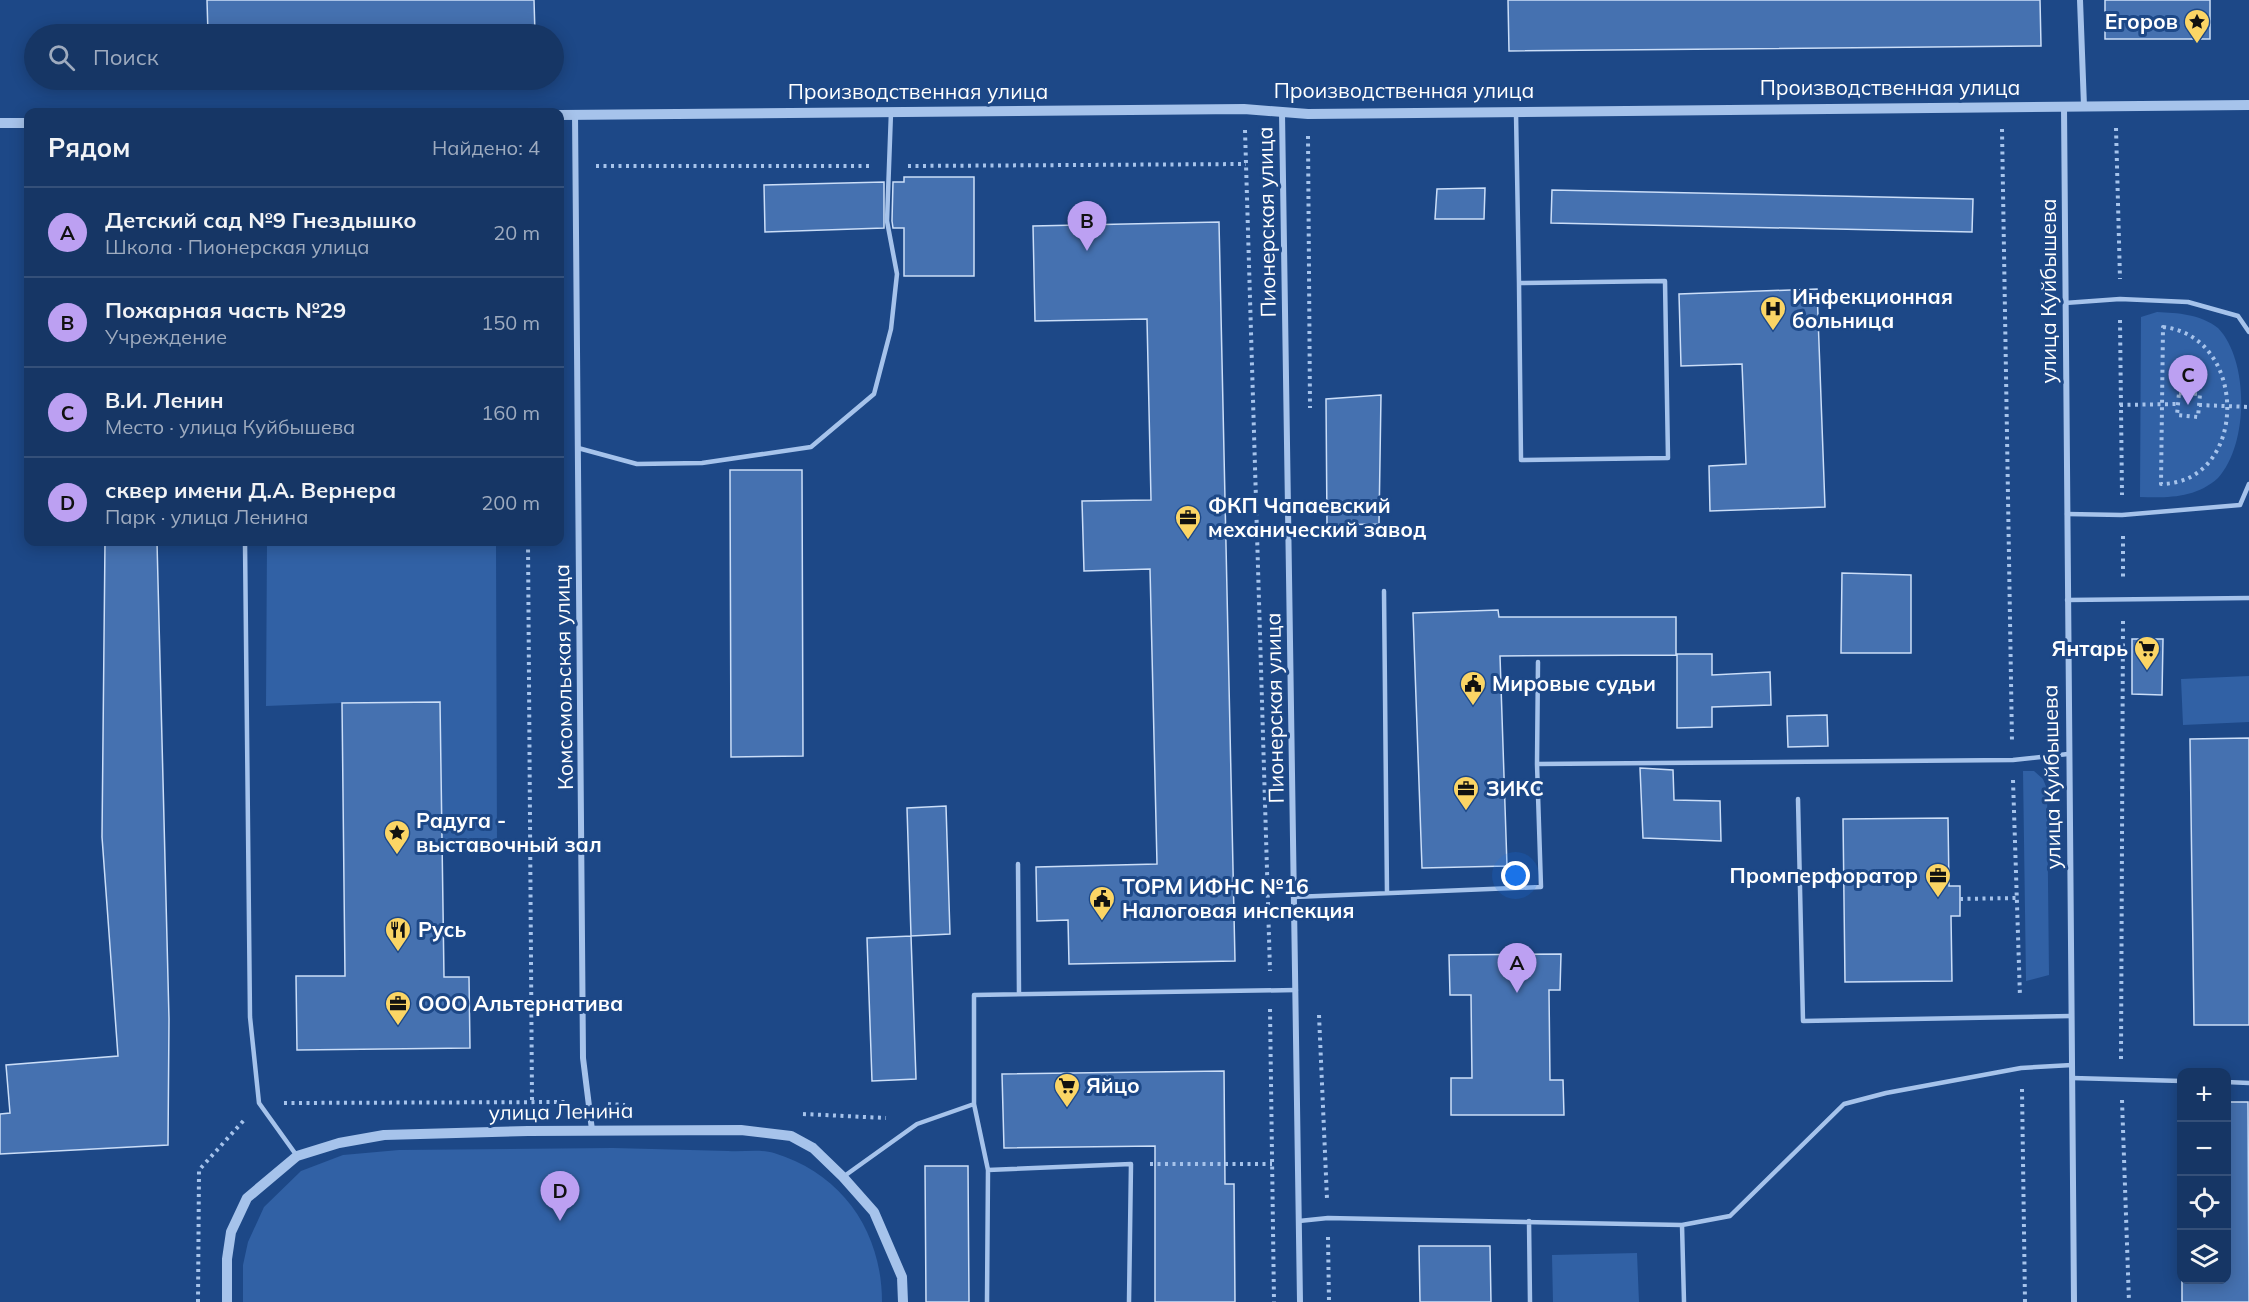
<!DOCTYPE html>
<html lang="ru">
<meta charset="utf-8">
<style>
:root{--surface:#163665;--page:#1f3e6b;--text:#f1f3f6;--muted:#9eabbf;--line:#355079;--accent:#bca0f2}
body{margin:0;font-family:Mulish,sans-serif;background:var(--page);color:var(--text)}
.controls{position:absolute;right:18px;bottom:18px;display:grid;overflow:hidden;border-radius:12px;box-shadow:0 3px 15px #0003}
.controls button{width:54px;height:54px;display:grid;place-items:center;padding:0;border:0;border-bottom:2px solid var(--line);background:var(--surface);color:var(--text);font:30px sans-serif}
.you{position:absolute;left:1516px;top:876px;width:21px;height:21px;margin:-15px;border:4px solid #fff;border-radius:50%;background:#1a73e8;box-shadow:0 0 0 9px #1a73e833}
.badge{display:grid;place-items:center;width:39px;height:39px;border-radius:50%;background:var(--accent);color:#111;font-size:20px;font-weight:700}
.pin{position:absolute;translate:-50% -50px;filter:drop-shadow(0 2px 3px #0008)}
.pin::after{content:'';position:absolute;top:32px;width:21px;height:18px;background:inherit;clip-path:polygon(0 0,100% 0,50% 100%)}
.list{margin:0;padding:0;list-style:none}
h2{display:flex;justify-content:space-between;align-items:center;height:78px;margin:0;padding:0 24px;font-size:26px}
h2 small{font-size:20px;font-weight:400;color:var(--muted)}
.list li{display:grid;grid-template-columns:39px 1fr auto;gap:18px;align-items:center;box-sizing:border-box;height:90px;padding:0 24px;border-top:2px solid var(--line)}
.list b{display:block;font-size:22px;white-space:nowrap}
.list p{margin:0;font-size:20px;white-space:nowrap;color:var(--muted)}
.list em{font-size:20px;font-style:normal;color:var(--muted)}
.icon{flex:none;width:33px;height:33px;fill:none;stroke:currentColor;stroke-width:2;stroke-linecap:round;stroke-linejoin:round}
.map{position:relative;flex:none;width:2249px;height:1302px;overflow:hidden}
.search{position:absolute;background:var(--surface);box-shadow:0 3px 15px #0003;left:24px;top:24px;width:540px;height:66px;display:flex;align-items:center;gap:15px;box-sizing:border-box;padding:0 21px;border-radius:33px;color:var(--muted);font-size:22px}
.panel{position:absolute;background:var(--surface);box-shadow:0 3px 15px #0003;left:24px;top:108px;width:540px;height:438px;border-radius:12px}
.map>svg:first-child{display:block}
.green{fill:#3161a5}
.building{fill:#4571b0;stroke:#cbdef8;stroke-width:1.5}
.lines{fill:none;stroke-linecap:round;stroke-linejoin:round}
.path{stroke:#a6c3eb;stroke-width:4;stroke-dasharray:3 4.5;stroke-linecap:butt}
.service{stroke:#a6c3eb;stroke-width:4.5}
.minor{stroke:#a6c3eb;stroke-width:6}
.tertiary{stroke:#a6c3eb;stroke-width:10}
.labels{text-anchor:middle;stroke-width:6;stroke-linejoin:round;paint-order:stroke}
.poi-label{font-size:21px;font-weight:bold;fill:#fff;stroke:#1d4887;text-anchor:start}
.street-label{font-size:21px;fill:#fff;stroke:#1d4887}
</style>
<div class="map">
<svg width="2249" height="1302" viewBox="0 0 2249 1302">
<rect width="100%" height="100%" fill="#1d4887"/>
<path class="green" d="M 2157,312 C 2178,313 2200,314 2218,328 C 2249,360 2249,444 2218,478 C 2196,498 2168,498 2140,497 L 2141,317 Z
M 267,542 L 496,542 L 497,850 L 442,854 L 342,703 L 266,706 Z
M 2249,676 L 2249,722 L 2183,725 L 2181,679 Z
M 2023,771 L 2034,771 L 2043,779 L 2047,789 L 2049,975 L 2026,981 Z
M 613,1148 C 652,1149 690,1150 728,1151 C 743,1152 761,1149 774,1153 C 843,1174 882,1232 882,1302 L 243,1302 L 243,1265 L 248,1242 L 264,1207 L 301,1171 L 343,1155 L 399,1150 Z
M 1637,1253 L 1639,1302 L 1553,1302 L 1552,1255 Z"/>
<path class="building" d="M 207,0 L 534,0 L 535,34 L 208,34 Z
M 1508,0 L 2040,0 L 2041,46 L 1509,51 Z
M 2105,0 L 2210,0 L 2210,39 L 2105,39 Z
M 904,177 L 974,177 L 974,276 L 904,276 L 904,228 L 893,228 L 892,221 L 893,182 L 904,182 Z
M 884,182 L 884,228 L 765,232 L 764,185 Z
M 1485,188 L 1484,219 L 1435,219 L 1437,189 Z
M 1552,190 L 1973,199 L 1972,232 L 1551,223 Z
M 1219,222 L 1235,961 L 1069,964 L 1068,920 L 1037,921 L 1036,867 L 1157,864 L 1150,569 L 1084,571 L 1082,501 L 1151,500 L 1147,319 L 1035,321 L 1033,226 Z
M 1817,289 L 1825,507 L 1710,511 L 1709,466 L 1746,464 L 1742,364 L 1681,366 L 1679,294 Z
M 1381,395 L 1379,524 L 1327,525 L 1326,399 Z
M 730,470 L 802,470 L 803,756 L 731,757 Z
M 105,542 L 157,542 L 169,1019 L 168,1145 L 0,1154 L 0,1114 L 10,1113 L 6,1065 L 118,1056 L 102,837 Z
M 1842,573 L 1911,575 L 1911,653 L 1841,653 Z
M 1498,610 L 1499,617 L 1676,617 L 1676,655 L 1500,656 L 1507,866 L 1422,868 L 1413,613 Z
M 2132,639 L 2163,639 L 2162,695 L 2132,694 Z
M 1677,654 L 1712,654 L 1712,675 L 1770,672 L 1771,705 L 1712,707 L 1712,727 L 1677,728 Z
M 440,702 L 444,977 L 469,977 L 470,1048 L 297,1050 L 296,976 L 345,976 L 342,703 Z
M 1827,715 L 1828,746 L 1788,747 L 1787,716 Z
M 2249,738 L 2249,1025 L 2194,1025 L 2190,739 Z
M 1640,768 L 1673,770 L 1674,800 L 1720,801 L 1721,841 L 1643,838 Z
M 946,806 L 950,934 L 911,936 L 907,808 Z
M 1948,818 L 1949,886 L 1960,886 L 1960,916 L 1951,916 L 1952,981 L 1845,982 L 1843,819 Z
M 911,936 L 916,1079 L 872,1081 L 867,938 Z
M 1561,954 L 1560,990 L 1549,990 L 1550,1080 L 1563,1080 L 1564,1115 L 1451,1115 L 1451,1078 L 1472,1078 L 1471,995 L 1450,995 L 1449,955 Z
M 1224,1071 L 1225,1184 L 1234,1184 L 1235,1302 L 1155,1302 L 1155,1146 L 1004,1148 L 1002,1074 Z
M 2226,1102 L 2248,1102 L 2249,1302 L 2182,1302 L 2182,1280 L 2226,1280 Z
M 925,1166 L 968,1166 L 969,1302 L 926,1302 Z
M 1419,1246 L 1490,1246 L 1491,1302 L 1420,1302 Z"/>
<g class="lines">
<path class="path" d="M 2116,128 L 2120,279
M 2002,129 L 2012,742
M 1245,130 L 1270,971
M 1308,136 L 1310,408
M 596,166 L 870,166
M 908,166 L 1246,164
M 2120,320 L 2122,495
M 2163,327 C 2249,336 2249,483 2161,484 Z
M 2179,393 L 2200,394 L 2198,417 L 2177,415 Z
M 2120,405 L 2178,404
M 2199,405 L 2249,407
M 2123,536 L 2123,579
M 528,542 L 532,1100
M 2013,780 L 2020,997
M 1960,899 L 2018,898
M 1270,1009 L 1274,1302
M 1319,1015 L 1327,1199
M 2121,1059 L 2123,620
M 2022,1089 L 2025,1302
M 2122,1100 L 2129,1302
M 284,1103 L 568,1102
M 608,1104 L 625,1105
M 803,1114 L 886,1118
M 1150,1164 L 1272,1164
M 1328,1237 L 1329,1302
M 198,1302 L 199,1170 L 245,1119"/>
<path class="service" d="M 1516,113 L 1519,283 L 1665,281 L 1668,458 L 1521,460 L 1519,283
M 2065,303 L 2120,299 L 2188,302 L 2238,316 L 2249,332
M 578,448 L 637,464 L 702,463 L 811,447 L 874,394 L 891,329 L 897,274 L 887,221 L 891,112
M 2067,514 L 2122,515 L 2240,505 L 2249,484
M 245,542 L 250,1017 L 259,1103 L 297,1156
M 1384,591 L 1387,893
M 2067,600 L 2249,598
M 1537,764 L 2013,760 L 2068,754
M 1798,799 L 1803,1021 L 2071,1016
M 1018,864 L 1019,994
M 1294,897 L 1541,887 L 1537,764 L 1538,662
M 2072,1078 L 2182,1081
M 2226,1082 L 2249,1083
M 974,1104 L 988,1170 L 1131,1164 L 1129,1302
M 843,1177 L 917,1124 L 974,1104 L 974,995 L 1296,990
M 1299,1221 L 1328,1218 L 1682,1225 L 1730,1216 L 1844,1104 L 1886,1093 L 2021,1068 L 2072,1065
M 1529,1221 L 1530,1302
M 1682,1225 L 1684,1302
M 987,1302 L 988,1170"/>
<path class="minor" d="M 2080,0 L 2084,106
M 2064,107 L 2074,1302
M 1282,113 L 1300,1302
M 575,114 L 583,1058 L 592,1130"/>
<path class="tertiary" d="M 560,115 L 1244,109 L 1308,114 L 2249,105
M 0,123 L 28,123
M 227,1302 L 227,1259 L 231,1232 L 247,1198 L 297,1156 L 339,1143 L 384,1135 L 528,1131 L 741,1130 L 791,1136 L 813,1148 L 843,1177 L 874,1212 L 902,1277 L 903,1302"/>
</g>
<defs>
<symbol id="sight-pin" viewBox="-11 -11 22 30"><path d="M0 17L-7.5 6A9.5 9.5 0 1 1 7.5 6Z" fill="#fbd565" stroke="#1d4887"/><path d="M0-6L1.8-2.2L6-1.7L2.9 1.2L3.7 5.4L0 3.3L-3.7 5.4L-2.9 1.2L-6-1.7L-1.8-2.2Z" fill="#111"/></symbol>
<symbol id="hospital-pin" viewBox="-11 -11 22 30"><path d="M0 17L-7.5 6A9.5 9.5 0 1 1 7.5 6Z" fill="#fbd565" stroke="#1d4887"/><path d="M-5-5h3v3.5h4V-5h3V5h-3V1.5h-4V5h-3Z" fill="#111"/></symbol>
<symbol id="office-pin" viewBox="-11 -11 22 30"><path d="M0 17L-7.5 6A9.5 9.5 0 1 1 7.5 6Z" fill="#fbd565" stroke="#1d4887"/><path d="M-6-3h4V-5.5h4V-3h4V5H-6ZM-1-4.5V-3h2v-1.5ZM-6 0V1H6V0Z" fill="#111"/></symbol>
<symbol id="supermarket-pin" viewBox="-11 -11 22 30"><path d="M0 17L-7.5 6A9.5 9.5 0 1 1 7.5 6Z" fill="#fbd565" stroke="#1d4887"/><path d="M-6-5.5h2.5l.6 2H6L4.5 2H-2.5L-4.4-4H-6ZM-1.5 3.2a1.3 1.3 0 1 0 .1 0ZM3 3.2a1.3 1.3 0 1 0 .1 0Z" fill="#111"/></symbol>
<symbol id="civic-pin" viewBox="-11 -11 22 30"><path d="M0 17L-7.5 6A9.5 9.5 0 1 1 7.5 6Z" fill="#fbd565" stroke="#1d4887"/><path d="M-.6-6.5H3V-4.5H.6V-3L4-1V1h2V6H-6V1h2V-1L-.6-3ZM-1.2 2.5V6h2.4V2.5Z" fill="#111"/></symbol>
<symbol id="restaurant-pin" viewBox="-11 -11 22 30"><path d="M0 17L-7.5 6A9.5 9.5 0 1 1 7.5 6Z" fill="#fbd565" stroke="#1d4887"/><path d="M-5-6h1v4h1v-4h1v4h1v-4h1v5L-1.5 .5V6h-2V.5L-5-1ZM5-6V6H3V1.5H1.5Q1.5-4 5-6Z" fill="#111"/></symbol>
</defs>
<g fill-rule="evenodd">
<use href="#sight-pin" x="2182" y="7" width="30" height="40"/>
<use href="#hospital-pin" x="1758" y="294" width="30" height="40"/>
<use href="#office-pin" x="1173" y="503" width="30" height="40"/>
<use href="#supermarket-pin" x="2132" y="634" width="30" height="40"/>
<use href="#civic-pin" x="1458" y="669" width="30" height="40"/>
<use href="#office-pin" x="1451" y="774" width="30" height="40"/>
<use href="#sight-pin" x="382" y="818" width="30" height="40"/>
<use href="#office-pin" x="1923" y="861" width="30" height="40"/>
<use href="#civic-pin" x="1087" y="884" width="30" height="40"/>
<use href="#restaurant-pin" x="383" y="915" width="30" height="40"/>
<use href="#office-pin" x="383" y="989" width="30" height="40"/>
<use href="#supermarket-pin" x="1052" y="1071" width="30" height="40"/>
</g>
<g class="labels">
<g class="poi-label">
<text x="2178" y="29" text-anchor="end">Егоров</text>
<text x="1792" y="304">Инфекционная<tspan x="1792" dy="24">больница</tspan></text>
<text x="1208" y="513">ФКП Чапаевский<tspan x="1208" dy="24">механический завод</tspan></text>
<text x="2128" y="656" text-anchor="end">Янтарь</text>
<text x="1492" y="691">Мировые судьи</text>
<text x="1486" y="796">ЗИКС</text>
<text x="416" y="828">Радуга -<tspan x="416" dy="24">выставочный зал</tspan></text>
<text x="1918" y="883" text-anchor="end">Промперфоратор</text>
<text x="1122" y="894">ТОРМ ИФНС №16<tspan x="1122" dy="24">Налоговая инспекция</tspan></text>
<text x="418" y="937">Русь</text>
<text x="418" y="1011">ООО Альтернатива</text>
<text x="1086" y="1093">Яйцо</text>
</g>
<g class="street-label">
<text x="1890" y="95">Производственная улица</text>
<text x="1404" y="98">Производственная улица</text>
<text x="918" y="99">Производственная улица</text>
<text transform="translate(1267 222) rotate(-91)" y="7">Пионерская улица</text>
<text transform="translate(2049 291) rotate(-90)" y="7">улица Куйбышева</text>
<text transform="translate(564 677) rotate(-91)" y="7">Комсомольская улица</text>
<text transform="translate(1275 708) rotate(-91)" y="7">Пионерская улица</text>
<text transform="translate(2052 777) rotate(-91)" y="7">улица Куйбышева</text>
<text transform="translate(561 1112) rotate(-1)" y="7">улица Ленина</text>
</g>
</g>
</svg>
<div class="controls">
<button>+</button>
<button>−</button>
<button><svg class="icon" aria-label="locate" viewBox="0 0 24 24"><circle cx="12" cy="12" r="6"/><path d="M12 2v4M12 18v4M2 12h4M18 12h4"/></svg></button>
<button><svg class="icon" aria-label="layers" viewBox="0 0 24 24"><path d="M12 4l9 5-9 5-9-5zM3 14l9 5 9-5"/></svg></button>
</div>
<div class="you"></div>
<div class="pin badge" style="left:1517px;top:993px">A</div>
<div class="pin badge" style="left:1087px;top:251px">B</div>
<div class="pin badge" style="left:2188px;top:405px">C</div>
<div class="pin badge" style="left:560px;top:1221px">D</div>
<div class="search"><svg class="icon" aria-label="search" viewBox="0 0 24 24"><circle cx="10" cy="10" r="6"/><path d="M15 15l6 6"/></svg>Поиск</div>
<section class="panel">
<h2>Рядом<small>Найдено: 4</small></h2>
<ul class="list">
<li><span class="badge">A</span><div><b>Детский сад №9 Гнездышко</b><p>Школа · Пионерская улица</p></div><em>20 m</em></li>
<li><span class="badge">B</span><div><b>Пожарная часть №29</b><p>Учреждение</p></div><em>150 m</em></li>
<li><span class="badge">C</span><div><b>В.И. Ленин</b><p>Место · улица Куйбышева</p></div><em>160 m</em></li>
<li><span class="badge">D</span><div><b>сквер имени Д.А. Вернера</b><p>Парк · улица Ленина</p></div><em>200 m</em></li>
</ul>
</section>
</div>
